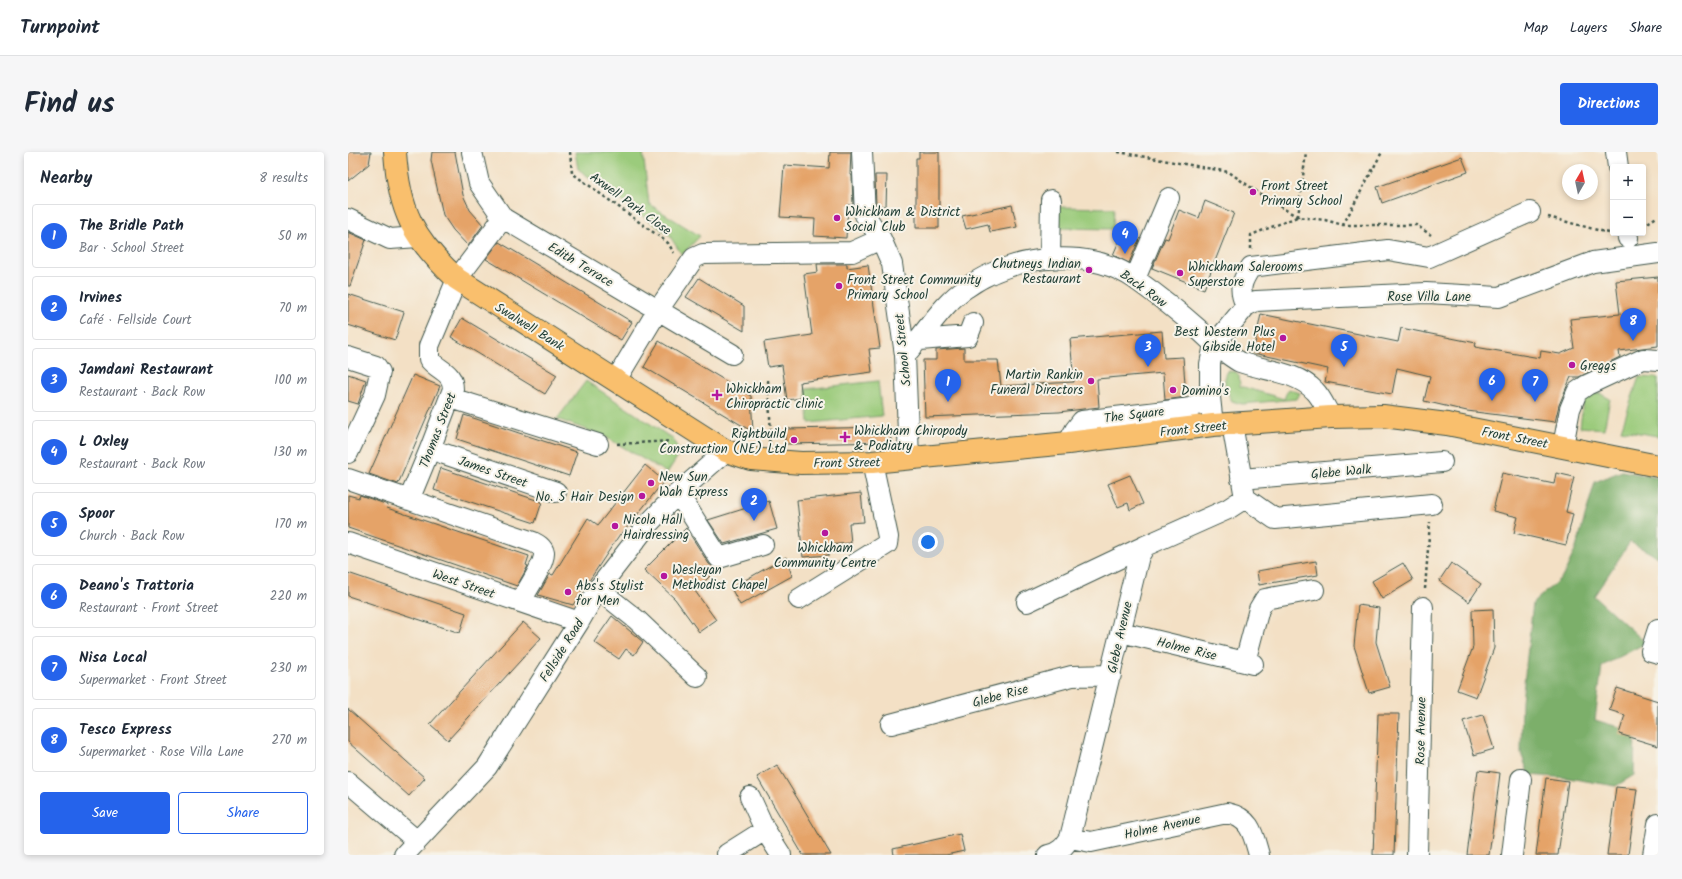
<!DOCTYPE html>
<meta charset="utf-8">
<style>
:root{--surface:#fff;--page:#f6f6f7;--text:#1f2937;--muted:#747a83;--line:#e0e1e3;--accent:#2563eb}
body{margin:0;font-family:Kalam,sans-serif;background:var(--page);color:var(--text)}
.controls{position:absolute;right:12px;top:12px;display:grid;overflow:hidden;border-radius:4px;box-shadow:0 2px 6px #0003}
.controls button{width:36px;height:36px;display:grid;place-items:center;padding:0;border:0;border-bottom:1px solid var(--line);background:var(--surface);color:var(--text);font:20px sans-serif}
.compass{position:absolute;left:1214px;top:12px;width:36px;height:36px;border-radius:50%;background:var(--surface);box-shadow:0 2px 6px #0003;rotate:9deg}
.you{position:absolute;left:580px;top:390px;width:14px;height:14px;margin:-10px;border:3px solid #fff;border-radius:50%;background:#1a73e8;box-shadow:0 0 0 6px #1a73e833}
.badge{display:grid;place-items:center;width:26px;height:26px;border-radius:50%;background:var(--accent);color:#fff;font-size:13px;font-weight:700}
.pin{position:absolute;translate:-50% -33px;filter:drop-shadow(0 1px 2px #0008)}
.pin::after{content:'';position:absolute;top:21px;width:14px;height:12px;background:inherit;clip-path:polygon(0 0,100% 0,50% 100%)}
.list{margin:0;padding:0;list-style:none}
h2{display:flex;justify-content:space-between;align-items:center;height:52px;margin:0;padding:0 16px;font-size:17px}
h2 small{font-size:13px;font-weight:400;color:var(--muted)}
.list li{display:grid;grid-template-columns:26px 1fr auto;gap:12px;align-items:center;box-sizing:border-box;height:64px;margin:0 8px 8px;padding:0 8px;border:1px solid var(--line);border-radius:4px}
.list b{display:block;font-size:15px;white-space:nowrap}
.list p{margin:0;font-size:13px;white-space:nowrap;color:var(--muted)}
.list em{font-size:13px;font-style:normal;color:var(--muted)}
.actions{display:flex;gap:8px;padding:12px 16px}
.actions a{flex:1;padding:9px 0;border:1px solid var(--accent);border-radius:4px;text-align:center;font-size:14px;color:var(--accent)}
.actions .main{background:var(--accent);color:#fff}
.map{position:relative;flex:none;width:1310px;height:703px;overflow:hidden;border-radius:4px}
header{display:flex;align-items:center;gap:24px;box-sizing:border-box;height:56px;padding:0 20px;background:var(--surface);border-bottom:1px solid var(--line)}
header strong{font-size:19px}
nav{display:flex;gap:22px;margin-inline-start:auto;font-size:14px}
.intro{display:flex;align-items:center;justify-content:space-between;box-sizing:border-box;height:96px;padding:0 24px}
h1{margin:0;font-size:28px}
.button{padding:10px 18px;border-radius:4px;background:var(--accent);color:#fff;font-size:14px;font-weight:700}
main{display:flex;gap:24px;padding:0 24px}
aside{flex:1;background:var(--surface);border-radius:4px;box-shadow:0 2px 6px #0003}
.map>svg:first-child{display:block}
.green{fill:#9bcb7b;stroke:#5d8458}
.forest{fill:#7caf6b;stroke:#4e7650}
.building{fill:#e5a367}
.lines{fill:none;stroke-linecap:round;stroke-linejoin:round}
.minor-casing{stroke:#3f554a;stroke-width:22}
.major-casing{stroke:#3f554a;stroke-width:24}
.path{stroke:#3f554a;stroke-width:2.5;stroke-dasharray:3 3;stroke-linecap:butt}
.minor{stroke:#fff;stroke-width:20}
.major{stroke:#f9bf6d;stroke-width:22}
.poi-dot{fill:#b5179e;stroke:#f7f3e8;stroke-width:1.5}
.labels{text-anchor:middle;stroke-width:4;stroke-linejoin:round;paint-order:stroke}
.poi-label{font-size:13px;fill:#1f3d34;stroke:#f7f3e8;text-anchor:start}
.street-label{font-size:13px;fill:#1f3d34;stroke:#f7f3e8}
</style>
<header>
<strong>Turnpoint</strong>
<nav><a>Map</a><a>Layers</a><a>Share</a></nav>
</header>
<div class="intro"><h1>Find us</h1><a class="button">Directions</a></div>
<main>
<aside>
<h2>Nearby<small>8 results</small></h2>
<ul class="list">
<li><span class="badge">1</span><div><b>The Bridle Path</b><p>Bar · School Street</p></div><em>50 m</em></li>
<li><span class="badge">2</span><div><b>Irvines</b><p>Café · Fellside Court</p></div><em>70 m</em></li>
<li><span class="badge">3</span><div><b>Jamdani Restaurant</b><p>Restaurant · Back Row</p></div><em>100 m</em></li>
<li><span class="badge">4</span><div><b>L Oxley</b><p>Restaurant · Back Row</p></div><em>130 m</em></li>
<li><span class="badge">5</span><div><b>Spoor</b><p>Church · Back Row</p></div><em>170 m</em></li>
<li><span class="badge">6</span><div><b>Deano's Trattoria</b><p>Restaurant · Front Street</p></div><em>220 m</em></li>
<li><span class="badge">7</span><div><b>Nisa Local</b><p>Supermarket · Front Street</p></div><em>230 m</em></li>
<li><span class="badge">8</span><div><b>Tesco Express</b><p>Supermarket · Rose Villa Lane</p></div><em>270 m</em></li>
</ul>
<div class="actions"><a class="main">Save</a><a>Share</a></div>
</aside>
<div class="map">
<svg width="1310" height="703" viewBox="0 0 1310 703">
<rect width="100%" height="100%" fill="#f7f3e8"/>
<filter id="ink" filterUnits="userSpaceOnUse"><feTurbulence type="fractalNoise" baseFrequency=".025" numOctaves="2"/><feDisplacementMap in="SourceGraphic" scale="8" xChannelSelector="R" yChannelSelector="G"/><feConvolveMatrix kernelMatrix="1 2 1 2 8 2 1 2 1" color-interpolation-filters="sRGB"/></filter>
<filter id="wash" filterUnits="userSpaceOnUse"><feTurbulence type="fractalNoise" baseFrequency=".012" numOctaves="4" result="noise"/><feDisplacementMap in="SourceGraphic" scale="16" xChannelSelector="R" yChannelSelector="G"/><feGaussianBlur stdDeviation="0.9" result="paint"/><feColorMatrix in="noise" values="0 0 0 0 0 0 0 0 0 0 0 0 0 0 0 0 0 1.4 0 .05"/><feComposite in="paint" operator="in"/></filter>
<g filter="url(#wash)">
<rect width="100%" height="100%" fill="#f3e0c5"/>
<path class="green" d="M 227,0 L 295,0 L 301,52 L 352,84 L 334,103 L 321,83 L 230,17 Z
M 708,55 L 766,56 L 765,77 L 708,76 Z
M 880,219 L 888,220 L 891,223 L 892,234 L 936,247 L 940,237 L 952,241 L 949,247 L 894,252 L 884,249 C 879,239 873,230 880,219 Z
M 1291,225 L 1310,226 L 1310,284 L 1273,278 Z
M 238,229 L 325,287 L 332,301 L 319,321 L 256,284 L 209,267 Z
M 530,229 L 534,264 L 461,271 L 458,237 Z
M 1251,241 L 1262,247 L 1256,277 L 1232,275 L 1236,245 L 1241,242 Z"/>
<path class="forest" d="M 1274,319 L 1310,326 L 1310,405 L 1282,390 L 1246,444 L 1298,491 L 1254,514 L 1247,568 L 1287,580 L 1286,623 L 1268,634 L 1220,626 L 1181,623 L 1173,601 L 1174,549 L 1185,451 L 1215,424 L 1228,396 L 1247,330 Z"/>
<g id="blocks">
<path class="building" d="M 0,0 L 23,0 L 21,12 L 0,29 Z
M 84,0 L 107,0 L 115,43 L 122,58 L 135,73 L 120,94 L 105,78 L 95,63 L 83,8 Z
M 482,0 L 503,0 L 502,23 L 504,23 L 505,53 L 500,53 L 498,86 L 466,84 L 467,67 L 432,65 L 436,13 L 481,16 Z
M 571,0 L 591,0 L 591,76 L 568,76 L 568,6 L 571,6 Z
M 1114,5 L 1120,20 L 1034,51 L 1029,35 Z
M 527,23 L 539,23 L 538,54 L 528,54 Z
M 857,49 L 886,61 L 856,137 L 804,116 L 817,86 L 820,87 L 831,58 L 851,66 Z
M 664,53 L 669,75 L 642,80 L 640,72 L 618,77 L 614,64 Z
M 0,80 L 18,88 L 2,134 L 0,134 Z
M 775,80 L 791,88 L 781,111 L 765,103 Z
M 151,90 L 284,170 L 273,188 L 138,107 Z
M 469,112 L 499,112 L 499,116 L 520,113 L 532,196 L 521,197 L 524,220 L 452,230 L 454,246 L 439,248 L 434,213 L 420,215 L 416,190 L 464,183 L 456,122 L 470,120 Z
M 1310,125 L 1310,194 L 1271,199 L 1272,205 L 1231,225 L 1223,225 L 1211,253 L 1207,270 L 1119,259 L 1076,249 L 1082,224 L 1049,216 L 1044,242 L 977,230 L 980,217 L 905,201 L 913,162 L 1050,190 L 1053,176 L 1128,191 L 1127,195 L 1192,206 L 1193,199 L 1212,202 L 1226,196 L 1222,167 L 1272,162 L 1268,129 Z
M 351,126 L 396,154 L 396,179 L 338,145 Z
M 0,142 L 56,160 L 47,188 L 0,173 Z
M 114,166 L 209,223 L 197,242 L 103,185 Z
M 814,179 L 816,206 L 835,205 L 838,245 L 817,248 L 815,221 L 749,227 L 751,255 L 711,260 L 577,265 L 575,208 L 588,208 L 588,198 L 616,196 L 616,208 L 650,208 L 653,234 L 708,231 L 726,230 L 722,187 Z
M 311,189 L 403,244 L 405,280 L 296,215 Z
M 0,222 L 18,228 L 10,252 L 0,249 Z
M 65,223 L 92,234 L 50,332 L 21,322 Z
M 116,263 L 229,300 L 221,324 L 109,287 Z
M 542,275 L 543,290 L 437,292 L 437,277 Z
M 297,313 L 316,329 L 273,383 L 272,382 L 225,453 L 190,443 L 202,422 L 205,423 L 240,366 L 250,373 Z
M 93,316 L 194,350 L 187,371 L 86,338 Z
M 1154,321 L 1206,332 L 1208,321 L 1226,325 L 1218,360 L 1225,362 L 1218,393 L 1166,381 L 1170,365 L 1145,359 Z
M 782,323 L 795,352 L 782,358 L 780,351 L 770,355 L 760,332 Z
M 513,341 L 516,370 L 501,371 L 503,391 L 480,393 L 481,403 L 455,405 L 449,348 Z
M 0,343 L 11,346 L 12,343 L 40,353 L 39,356 L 181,404 L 178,413 L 180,414 L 169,434 L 0,376 Z
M 421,349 L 429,377 L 376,392 L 360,368 Z
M 338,376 L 361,412 L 369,417 L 347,439 L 368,468 L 351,480 L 327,447 L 296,418 Z
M 438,405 L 444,424 L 392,453 L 383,436 Z
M 968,409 L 970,423 L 911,433 L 909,419 Z
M 1055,411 L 1065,428 L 1034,447 L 1024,429 Z
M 1103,411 L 1133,432 L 1121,450 L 1091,429 Z
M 0,421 L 118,461 L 112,481 L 0,444 Z
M 1010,453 L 1031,456 L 1028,490 L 1042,535 L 1021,541 L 1006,494 Z
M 1145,457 L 1146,496 L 1128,545 L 1109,538 L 1125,495 L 1124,458 Z
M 264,464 L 295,490 L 286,503 L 278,497 L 271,507 L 246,490 Z
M 175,470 L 193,486 L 100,588 L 82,572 Z
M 1269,536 L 1310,549 L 1310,594 L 1271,582 L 1277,563 L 1261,558 Z
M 0,557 L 77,626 L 61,644 L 0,590 Z
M 1030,562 L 1051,562 L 1046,703 L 1025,703 Z
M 1135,563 L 1146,597 L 1126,603 L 1115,569 Z
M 429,613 L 451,649 L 483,703 L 455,703 L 423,649 L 409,625 Z
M 1130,618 L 1152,621 L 1150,638 L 1141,703 L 1119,703 Z
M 1198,626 L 1220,629 L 1210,703 L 1188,703 Z
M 1268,635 L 1289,637 L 1280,703 L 1259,703 Z
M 612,682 L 616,699 L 598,703 L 546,703 L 545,697 Z"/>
</g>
</g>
<g filter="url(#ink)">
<use href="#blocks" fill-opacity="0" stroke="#3f554a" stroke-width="1"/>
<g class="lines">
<defs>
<path id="minor" d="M 124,0 L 131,31 L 155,66 L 384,202
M 514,0 L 517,63 L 533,87 L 544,112 L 557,203 L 561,307
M 1268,0 L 1270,15
M 0,67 L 42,87 L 70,85
M 1279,81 L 1280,86
M 702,107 L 703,48
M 787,127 L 821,46
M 898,154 C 890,137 893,130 903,115 L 1040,98 L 1081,105 L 1182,60
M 572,188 L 620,184 L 625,171
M 557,203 C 578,181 593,153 618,136 C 664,103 739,94 787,127 C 808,142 830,159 849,176 C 858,184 865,192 874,198 C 880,202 886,207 892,210 C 917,219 948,219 967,239 C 974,246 978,257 983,265
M 0,205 L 28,214 L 32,220 L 27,243 L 0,301
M 268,228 L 310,158 L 346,106 L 355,102 L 504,100 L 533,87
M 103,246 L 250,292
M 884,272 L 897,346 L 927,367 L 1084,352
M 865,273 L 862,245 L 862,212 L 866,193 L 898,154 L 908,149 L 1078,141 L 1151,145 L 1245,110 L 1310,101
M 720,291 L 727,278 L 734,269 L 843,256 L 862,245
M 1215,294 L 1222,257 L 1229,240 L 1239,233 L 1295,207 L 1310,208
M 82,297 L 208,340
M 0,327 L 185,390 C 189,392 195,395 196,401 C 197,411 178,440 172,450
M 893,327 L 1094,310
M 330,341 L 371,406 L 415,393
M 61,348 L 82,297 L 105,237 C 105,219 90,219 81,207 L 81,194 L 109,127 L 155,66
M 0,391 L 231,470
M 250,437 L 289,468 L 349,525
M 451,447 L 539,392 L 540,385 L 524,310
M 679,450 L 797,394
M 1310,477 L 1303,499 L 1310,501
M 773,480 L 905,512
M 897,510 L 911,457 L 917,447 L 966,438
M 543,572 L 724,524 L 763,523
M 0,630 L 69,689
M 402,645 L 417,678 L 433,703
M 722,686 L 743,690 L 879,661 C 903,666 905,682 911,703
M 379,702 L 417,678
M 56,703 L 139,615 L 231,470 L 250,437 L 301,371 L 330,341 L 378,299
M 700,703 C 711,701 716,695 722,686 L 791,404 L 797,394 L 880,357 L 897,346
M 1069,703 L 1075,455
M 1164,703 L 1173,627
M 1305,703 L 1310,672"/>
<path id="major" d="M 47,0 C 51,59 65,87 109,127 L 378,299 L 403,307 L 453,311 L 524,310 L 720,291 L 865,273 L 983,265 L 1035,264 L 1099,272 L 1310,314"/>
</defs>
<use href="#minor" class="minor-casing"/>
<use href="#major" class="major-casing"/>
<path class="path" d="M 222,0 L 224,21 L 320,91 L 326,101
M 770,0 L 881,20 L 919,47 L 950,65 L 977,68 L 995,73 L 1068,73 L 1083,83
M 950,65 L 958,0
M 1200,65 L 1261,81
M 995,73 L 1034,0
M 1295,74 L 1310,64
M 903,97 L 903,83 L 949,65
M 420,228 L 423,283 L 421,290
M 269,292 L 324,289
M 1077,437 L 1082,370"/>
<use href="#minor" class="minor"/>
<use href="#major" class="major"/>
</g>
</g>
<g class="poi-dot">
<circle cx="905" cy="40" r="4"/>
<circle cx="489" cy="66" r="4"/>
<circle cx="741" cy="118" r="4"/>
<circle cx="832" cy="121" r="4"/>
<circle cx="491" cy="134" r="4"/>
<circle cx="935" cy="186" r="4"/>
<circle cx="1224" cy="213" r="4"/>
<circle cx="743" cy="229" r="4"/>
<circle cx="825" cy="238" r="4"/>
<path d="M367 237h4v4h4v4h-4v4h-4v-4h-4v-4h4z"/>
<path d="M495 279h4v4h4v4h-4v4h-4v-4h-4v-4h4z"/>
<circle cx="446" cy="288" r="4"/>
<circle cx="303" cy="331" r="4"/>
<circle cx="294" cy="344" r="4"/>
<circle cx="267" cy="374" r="4"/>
<circle cx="477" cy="381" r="4"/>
<circle cx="316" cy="424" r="4"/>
<circle cx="220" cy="440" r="4"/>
</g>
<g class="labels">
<g class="poi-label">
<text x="913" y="38">Front Street<tspan x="913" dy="15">Primary School</tspan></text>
<text x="497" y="64">Whickham &amp; District<tspan x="497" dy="15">Social Club</tspan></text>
<text x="733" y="116" text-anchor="end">Chutneys Indian<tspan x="733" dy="15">Restaurant</tspan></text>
<text x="840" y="119">Whickham Salerooms<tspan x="840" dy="15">Superstore</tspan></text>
<text x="499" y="132">Front Street Community<tspan x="499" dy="15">Primary School</tspan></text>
<text x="927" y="184" text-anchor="end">Best Western Plus<tspan x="927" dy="15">Gibside Hotel</tspan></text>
<text x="1232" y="218">Greggs</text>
<text x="735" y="227" text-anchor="end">Martin Rankin<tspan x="735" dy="15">Funeral Directors</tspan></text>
<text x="378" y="241">Whickham<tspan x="378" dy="15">Chiropractic clinic</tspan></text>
<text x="833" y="243">Domino's</text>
<text x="506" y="283">Whickham Chiropody<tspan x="506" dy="15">&amp; Podiatry</tspan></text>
<text x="438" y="286" text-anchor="end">Rightbuild<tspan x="438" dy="15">Construction (NE) Ltd</tspan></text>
<text x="311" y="329">New Sun<tspan x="311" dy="15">Wah Express</tspan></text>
<text x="286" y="349" text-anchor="end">No. 5 Hair Design</text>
<text x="275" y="372">Nicola Hall<tspan x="275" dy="15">Hairdressing</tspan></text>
<text x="477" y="400" text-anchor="middle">Whickham<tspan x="477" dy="15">Community Centre</tspan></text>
<text x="324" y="422">Wesleyan<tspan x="324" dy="15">Methodist Chapel</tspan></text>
<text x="228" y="438">Abs's Stylist<tspan x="228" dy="15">for Men</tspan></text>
</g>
<g class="street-label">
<text transform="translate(283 51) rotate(36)" y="5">Axwell Park Close</text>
<text transform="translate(233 112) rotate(31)" y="5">Edith Terrace</text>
<text transform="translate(796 136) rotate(36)" y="5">Back Row</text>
<text x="1081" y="149">Rose Villa Lane</text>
<text transform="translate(182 174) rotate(32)" y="5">Swalwell Bank</text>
<text transform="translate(554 198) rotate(-96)" y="5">School Street</text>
<text transform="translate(786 262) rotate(-7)" y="5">The Square</text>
<text transform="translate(845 276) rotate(-6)" y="5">Front Street</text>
<text transform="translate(89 278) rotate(-69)" y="5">Thomas Street</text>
<text transform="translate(1167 285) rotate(11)" y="5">Front Street</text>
<text transform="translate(499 310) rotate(-1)" y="5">Front Street</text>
<text transform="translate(145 319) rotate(19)" y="5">James Street</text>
<text transform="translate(993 319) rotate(-5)" y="5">Glebe Walk</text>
<text transform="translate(116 431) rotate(19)" y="5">West Street</text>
<text transform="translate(771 485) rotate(-77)" y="5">Glebe Avenue</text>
<text transform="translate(839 496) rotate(14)" y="5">Holme Rise</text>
<text transform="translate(213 498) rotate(-58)" y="5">Fellside Road</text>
<text transform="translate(652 543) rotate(-15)" y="5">Glebe Rise</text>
<text transform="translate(1072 579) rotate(-89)" y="5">Rose Avenue</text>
<text transform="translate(814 674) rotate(-12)" y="5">Holme Avenue</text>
</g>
</g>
</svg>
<div class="controls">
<button>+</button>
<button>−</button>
</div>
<svg class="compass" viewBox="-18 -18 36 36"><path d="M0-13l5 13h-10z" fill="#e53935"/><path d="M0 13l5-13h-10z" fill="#747a83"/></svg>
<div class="you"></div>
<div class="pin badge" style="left:600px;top:250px">1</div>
<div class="pin badge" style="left:406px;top:369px">2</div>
<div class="pin badge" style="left:800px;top:215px">3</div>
<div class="pin badge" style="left:777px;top:102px">4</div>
<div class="pin badge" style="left:996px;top:215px">5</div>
<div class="pin badge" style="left:1144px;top:249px">6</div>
<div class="pin badge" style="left:1187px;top:250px">7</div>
<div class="pin badge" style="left:1285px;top:189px">8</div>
</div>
</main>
